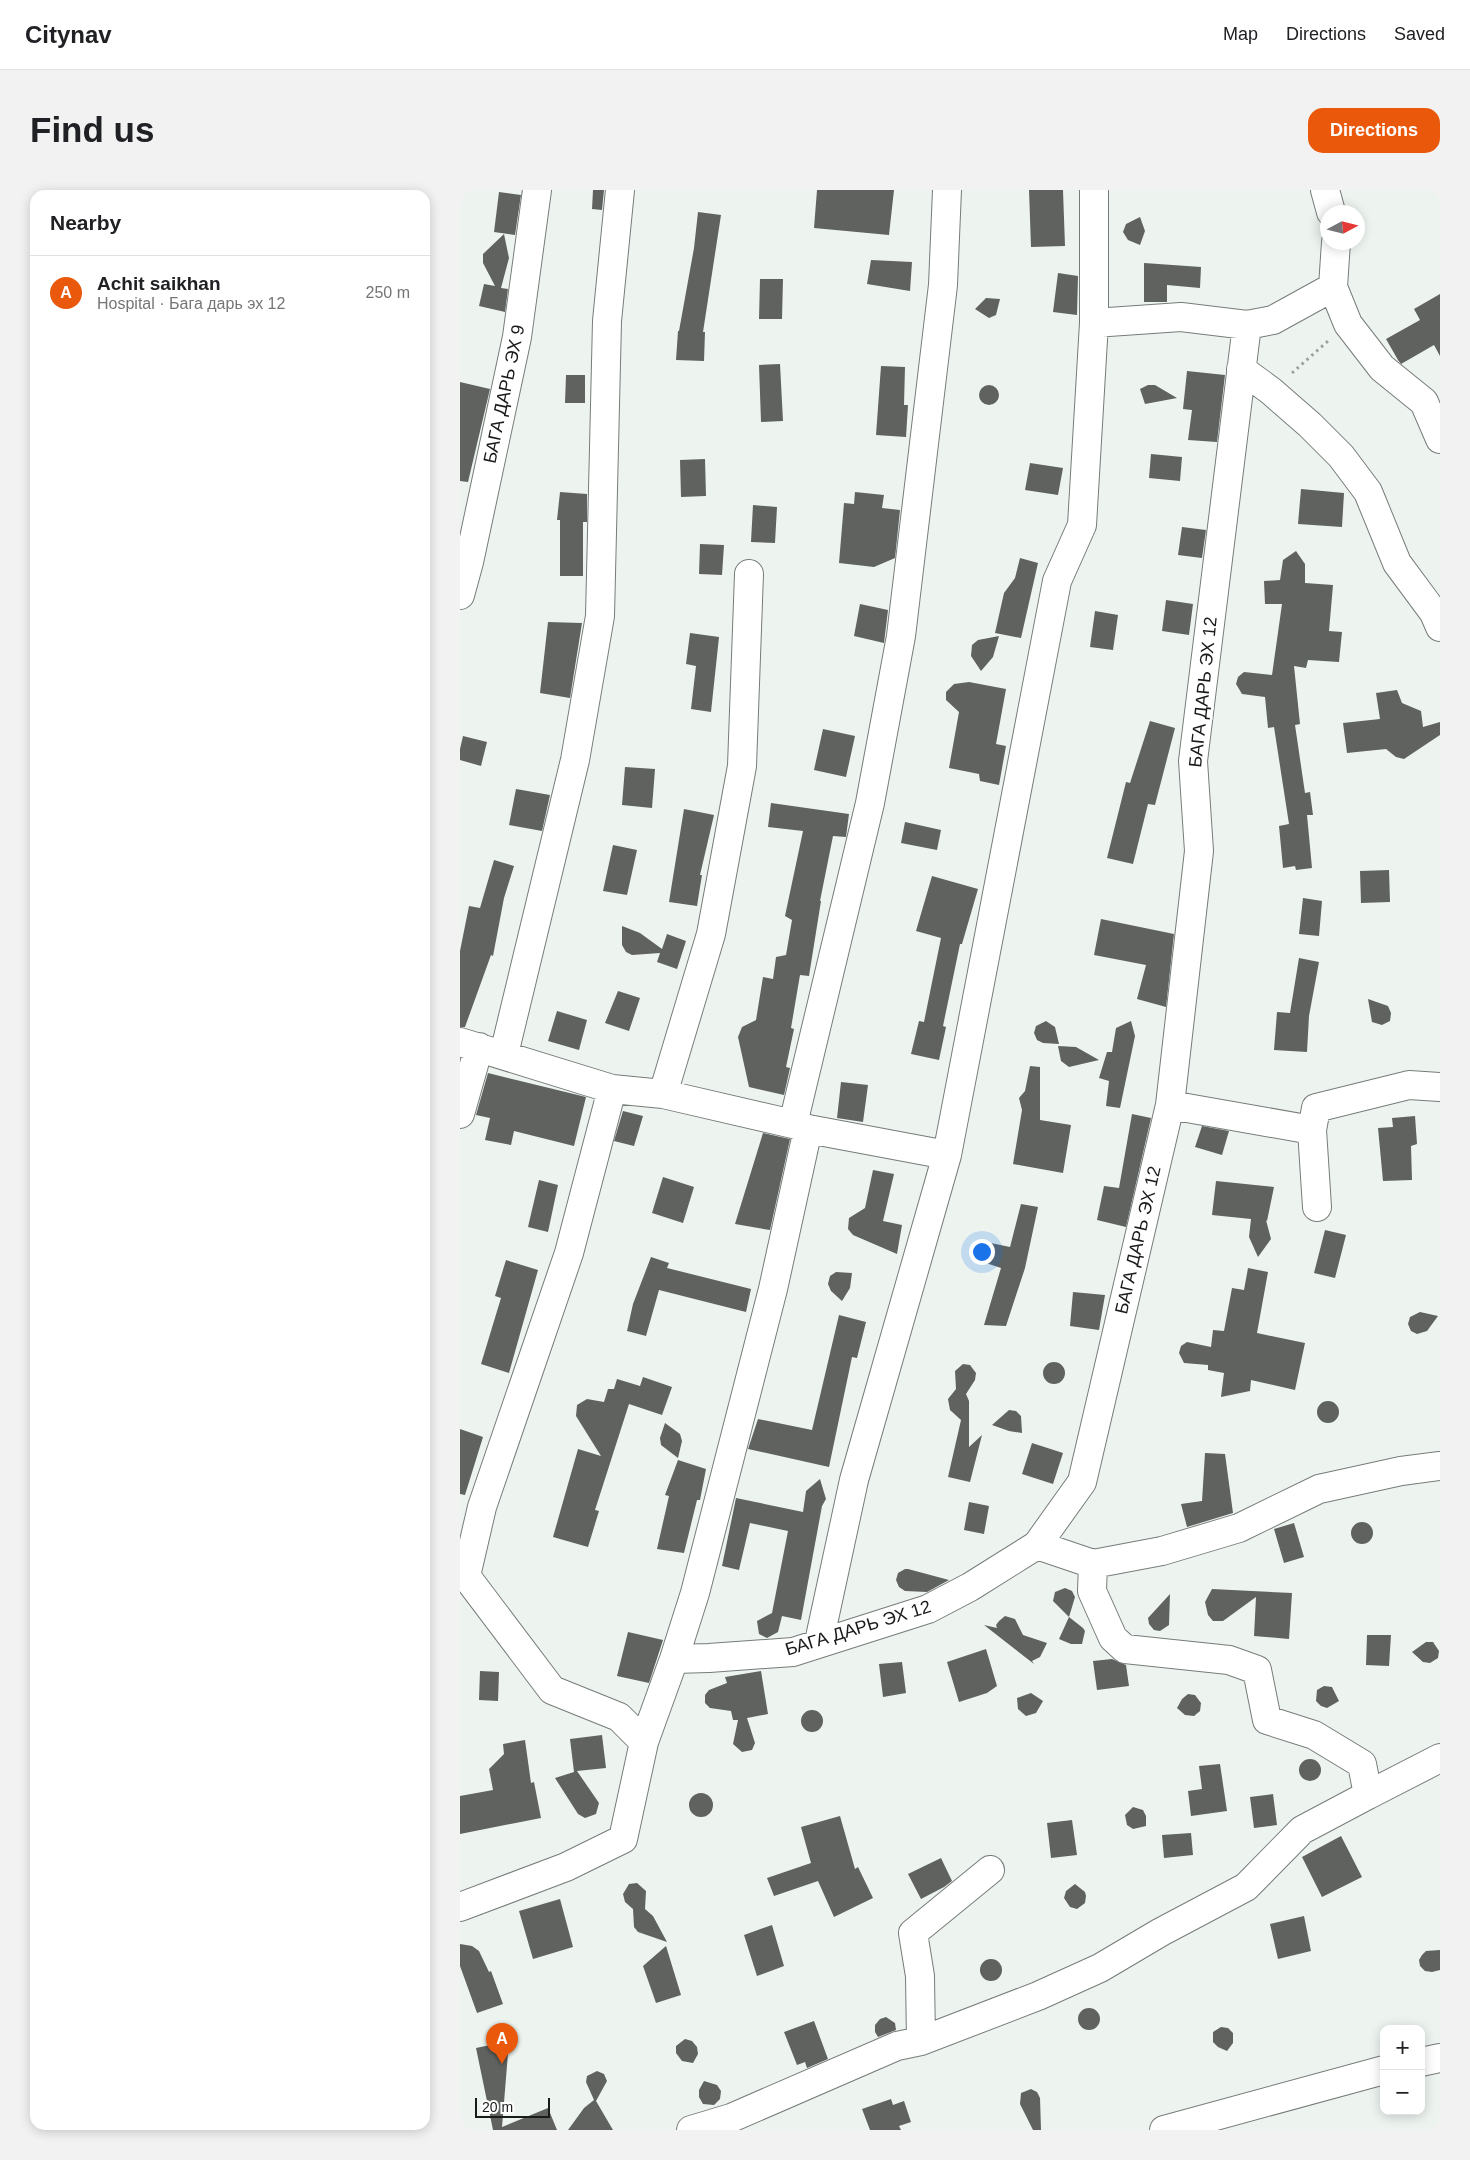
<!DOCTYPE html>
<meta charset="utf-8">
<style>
:root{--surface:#fff;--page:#f2f2f2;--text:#202124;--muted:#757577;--line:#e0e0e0;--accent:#ea580c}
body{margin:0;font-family:Arial,sans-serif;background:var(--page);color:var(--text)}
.controls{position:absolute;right:15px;bottom:15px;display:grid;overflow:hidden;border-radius:10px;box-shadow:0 2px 12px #0003}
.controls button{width:45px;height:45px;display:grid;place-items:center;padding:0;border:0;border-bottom:1px solid var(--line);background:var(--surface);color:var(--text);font:25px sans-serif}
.compass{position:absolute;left:860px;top:15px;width:45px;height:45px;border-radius:50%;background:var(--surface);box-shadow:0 2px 12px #0003;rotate:83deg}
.scale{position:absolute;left:15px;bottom:12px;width:75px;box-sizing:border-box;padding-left:5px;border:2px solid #181b19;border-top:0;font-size:14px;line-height:18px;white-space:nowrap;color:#181b19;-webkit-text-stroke:4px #fff;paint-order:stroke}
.you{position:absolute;left:521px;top:1061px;width:18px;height:18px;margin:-12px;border:4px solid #fff;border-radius:50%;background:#1a73e8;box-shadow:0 0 0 8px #1a73e833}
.badge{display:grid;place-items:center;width:32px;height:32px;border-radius:50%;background:var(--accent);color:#fff;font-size:16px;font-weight:700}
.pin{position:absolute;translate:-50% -41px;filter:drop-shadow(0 1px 2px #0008)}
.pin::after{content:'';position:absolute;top:26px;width:18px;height:15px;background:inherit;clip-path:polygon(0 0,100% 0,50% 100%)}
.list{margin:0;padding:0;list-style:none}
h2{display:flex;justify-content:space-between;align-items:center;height:65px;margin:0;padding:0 20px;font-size:21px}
h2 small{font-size:16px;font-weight:400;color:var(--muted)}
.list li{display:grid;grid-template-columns:32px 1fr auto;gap:15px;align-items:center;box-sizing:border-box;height:75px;padding:0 20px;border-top:1px solid var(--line)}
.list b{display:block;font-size:19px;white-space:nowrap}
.list p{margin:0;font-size:16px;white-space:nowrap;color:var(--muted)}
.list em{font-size:16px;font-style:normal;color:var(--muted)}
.map{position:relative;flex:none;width:980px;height:1940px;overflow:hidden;border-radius:15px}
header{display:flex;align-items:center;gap:30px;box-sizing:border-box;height:70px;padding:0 25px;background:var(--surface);border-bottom:1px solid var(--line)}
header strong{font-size:24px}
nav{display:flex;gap:28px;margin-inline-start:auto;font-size:18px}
.intro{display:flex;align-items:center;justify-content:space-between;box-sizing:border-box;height:120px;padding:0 30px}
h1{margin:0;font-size:35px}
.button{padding:12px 22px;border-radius:15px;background:var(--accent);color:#fff;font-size:18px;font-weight:700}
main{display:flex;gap:30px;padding:0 30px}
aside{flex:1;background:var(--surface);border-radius:15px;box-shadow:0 2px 12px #0003}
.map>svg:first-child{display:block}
.building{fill:#5f625e}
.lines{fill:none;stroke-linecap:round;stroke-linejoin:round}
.minor-casing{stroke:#767c79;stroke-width:30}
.path{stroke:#9aa09d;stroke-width:3;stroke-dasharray:2.5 4;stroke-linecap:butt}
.minor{stroke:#fff;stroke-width:28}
.labels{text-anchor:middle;stroke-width:5;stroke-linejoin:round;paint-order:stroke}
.street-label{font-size:18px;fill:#181b19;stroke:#fff}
</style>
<header>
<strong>Citynav</strong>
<nav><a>Map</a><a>Directions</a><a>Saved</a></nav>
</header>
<div class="intro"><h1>Find us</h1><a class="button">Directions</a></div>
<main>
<aside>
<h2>Nearby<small></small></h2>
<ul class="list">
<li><span class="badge">A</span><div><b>Achit saikhan</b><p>Hospital · Бага дарь эх 12</p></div><em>250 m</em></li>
</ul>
</aside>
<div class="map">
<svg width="980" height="1940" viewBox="0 0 980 1940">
<rect width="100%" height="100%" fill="#edf4f0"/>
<path class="building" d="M 133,0 L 144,0 L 142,20 L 132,19 Z
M 357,0 L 434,0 L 429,45 L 354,38 Z
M 569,0 L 603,0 L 605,56 L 571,57 Z
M 39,2 L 61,5 L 55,45 L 34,42 Z
M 238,22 L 261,25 L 243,142 L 245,142 L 244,171 L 216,170 L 218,141 L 219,141 L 234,58 Z
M 680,27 L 685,41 L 680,55 L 668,50 L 663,42 L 666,34 Z
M 44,44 L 49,68 L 41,98 L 48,99 L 45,122 L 19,116 L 24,94 L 35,96 L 23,73 L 23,64 Z
M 411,70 L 452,72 L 450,101 L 407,94 Z
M 684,73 L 741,77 L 740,98 L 707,95 L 707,112 L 684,112 Z
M 598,83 L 618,86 L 617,125 L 593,122 Z
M 300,89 L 323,89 L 322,129 L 299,129 Z
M 980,104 L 980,166 L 974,155 L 941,174 L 938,170 L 926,149 L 960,130 L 954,119 Z
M 526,108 L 540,109 L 536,125 L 529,128 L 515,119 Z
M 320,174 L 323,231 L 301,232 L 299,175 Z
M 421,176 L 445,177 L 444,215 L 448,215 L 446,247 L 416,245 Z
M 727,181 L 765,185 L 757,252 L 728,250 L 732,220 L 723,219 Z
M 106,185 L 125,185 L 125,213 L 105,213 Z
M 0,192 L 30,199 L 8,292 L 0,291 Z
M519 205a10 10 0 1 1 20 0a10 10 0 1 1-20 0Z
M 688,195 L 695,195 L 717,208 L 685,214 L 680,199 Z
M 691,264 L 722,267 L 720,291 L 689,288 Z
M 245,269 L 246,306 L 221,307 L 220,270 Z
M 570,273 L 603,278 L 598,305 L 565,300 Z
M 841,299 L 884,303 L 882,337 L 838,334 Z
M 100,302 L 127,304 L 127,332 L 123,332 L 123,386 L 100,386 L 100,330 L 97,330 Z
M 395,302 L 424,305 L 422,318 L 440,320 L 435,368 L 414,377 L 379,373 L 384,313 L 394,314 Z
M 293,315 L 317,317 L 315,353 L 291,352 Z
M 722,337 L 746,340 L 742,368 L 718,365 Z
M 240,354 L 264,355 L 262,385 L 239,384 Z
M 836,361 L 845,374 L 845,393 L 873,395 L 869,441 L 882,442 L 879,472 L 848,470 L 846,478 L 834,476 L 840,534 L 835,535 L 845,603 L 850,602 L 853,625 L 847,625 L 852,678 L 836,680 L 835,676 L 823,678 L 819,636 L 829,634 L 814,537 L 808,538 L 805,507 L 782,504 L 776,494 L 778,487 L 784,482 L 812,485 L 822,414 L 805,414 L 804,391 L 820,390 L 823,370 Z
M 560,368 L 578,373 L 561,448 L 535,443 L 544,403 L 555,388 Z
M 706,410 L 733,414 L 729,445 L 702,441 Z
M 400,414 L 428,420 L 424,453 L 394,446 Z
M 635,421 L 658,425 L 653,460 L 630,457 Z
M 88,432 L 122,433 L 110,508 L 80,503 Z
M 230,443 L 259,447 L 251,522 L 231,519 L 236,476 L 226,474 Z
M 539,446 L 533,467 L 521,481 L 511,466 L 512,455 L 518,450 Z
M 509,492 L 546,499 L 536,554 L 546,556 L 539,595 L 520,591 L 519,584 L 489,578 L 499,522 L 486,510 L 486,502 L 494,494 Z
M 937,500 L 942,513 L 961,521 L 963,537 L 980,532 L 980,545 L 944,569 L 936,567 L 926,559 L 887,563 L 883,533 L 920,529 L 916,503 Z
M 690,531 L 715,538 L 695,615 L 688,614 L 673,674 L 647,668 L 666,592 L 670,593 Z
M 363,539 L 395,546 L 386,587 L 354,580 Z
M 3,546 L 27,552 L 21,576 L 0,570 L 0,559 Z
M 165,577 L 195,579 L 192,618 L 162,615 Z
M 56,599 L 90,605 L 82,641 L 49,635 Z
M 311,613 L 389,624 L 386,647 L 373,646 L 360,711 L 361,711 L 349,786 L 340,785 L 331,838 L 334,839 L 326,877 L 330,878 L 324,905 L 289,897 L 278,847 L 282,837 L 296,830 L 303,787 L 313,789 L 316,767 L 326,765 L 332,730 L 325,726 L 343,641 L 308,637 Z
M 224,619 L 254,625 L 240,685 L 242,685 L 237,716 L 209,712 Z
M 445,632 L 481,640 L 477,660 L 441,653 Z
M 153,655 L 177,660 L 167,705 L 143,701 Z
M 34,670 L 54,676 L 44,708 L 33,766 L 31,765 L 5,837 L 0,837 L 0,761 L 9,716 L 20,718 Z
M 929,680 L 930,712 L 901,713 L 900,681 Z
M 472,686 L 518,699 L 502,754 L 500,754 L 483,836 L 486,837 L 479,870 L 451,864 L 459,831 L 464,832 L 481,748 L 456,741 Z
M 843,708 L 862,711 L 859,746 L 839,744 Z
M 641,729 L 714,744 L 706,817 L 677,809 L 686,775 L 634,765 Z
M 162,736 L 180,743 L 202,759 L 207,744 L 226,751 L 217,779 L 197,772 L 200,763 L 172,765 L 166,762 L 162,755 Z
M 839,768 L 859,772 L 849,826 L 847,862 L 814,860 L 817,822 L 830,823 Z
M 158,801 L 180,808 L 169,841 L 145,833 Z
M 908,809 L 928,816 L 931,823 L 930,831 L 922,835 L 912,832 Z
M 97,821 L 127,830 L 119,860 L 88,851 Z
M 586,831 L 595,837 L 599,854 L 583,853 L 577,850 L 574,843 L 576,836 Z
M 671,831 L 675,846 L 660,918 L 646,916 L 649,891 L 639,888 L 647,862 L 652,862 L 656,838 Z
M 598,856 L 616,857 L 639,870 L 609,877 L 601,871 Z
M 570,876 L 580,877 L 580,930 L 611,935 L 603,983 L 553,974 L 562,920 L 559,908 L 565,901 Z
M 28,883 L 126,907 L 114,956 L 54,941 L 51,955 L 25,950 L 30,928 L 16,925 Z
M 381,892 L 408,895 L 403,932 L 377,928 Z
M 163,921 L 183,926 L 174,956 L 154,951 Z
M 672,924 L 691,928 L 666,1037 L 637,1030 L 644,996 L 659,998 Z
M 955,926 L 957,954 L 951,956 L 952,990 L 923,991 L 918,938 L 933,937 L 932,928 Z
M 742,936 L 769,941 L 762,965 L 735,957 Z
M 303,943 L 330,949 L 310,1040 L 275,1034 Z
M 413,980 L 434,984 L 423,1031 L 442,1035 L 437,1064 L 393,1045 L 388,1039 L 389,1028 L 405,1018 Z
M 203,987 L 234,997 L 223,1033 L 192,1023 Z
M 79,990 L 98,995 L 88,1042 L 68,1037 Z
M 756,991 L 814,997 L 807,1031 L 806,1030 L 811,1049 L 798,1067 L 789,1047 L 791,1029 L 752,1025 Z
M 561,1014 L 578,1017 L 565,1078 L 546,1136 L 524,1135 L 541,1078 L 523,1072 L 518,1065 L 519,1059 L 526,1052 L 550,1057 Z
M 865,1040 L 886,1045 L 875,1088 L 854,1083 Z
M 191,1067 L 209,1073 L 207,1078 L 291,1099 L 286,1122 L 199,1100 L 186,1146 L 167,1141 L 173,1114 Z
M 46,1070 L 78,1080 L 49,1183 L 21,1174 L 41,1108 L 35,1106 Z
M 788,1078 L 808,1082 L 797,1143 L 845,1153 L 835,1200 L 791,1190 L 790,1201 L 761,1207 L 764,1183 L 748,1180 L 748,1175 L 724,1173 L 719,1163 L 721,1156 L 727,1152 L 751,1157 L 753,1140 L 764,1141 L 772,1098 L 784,1100 Z
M 376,1082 L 392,1083 L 390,1098 L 382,1111 L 371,1101 L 368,1094 L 370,1086 Z
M 613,1102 L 645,1105 L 639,1140 L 610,1136 Z
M 960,1122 L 978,1126 L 967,1141 L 957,1144 L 951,1141 L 948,1134 L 950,1127 Z
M 379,1125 L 406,1132 L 397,1168 L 392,1167 L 369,1277 L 288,1259 L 298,1229 L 352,1240 Z
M583 1183a11 11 0 1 1 22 0a11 11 0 1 1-22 0Z
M 503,1174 L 510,1175 L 516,1183 L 515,1190 L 506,1204 L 509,1211 L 509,1257 L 522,1245 L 510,1292 L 488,1287 L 501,1230 L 490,1220 L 488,1209 L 496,1199 L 495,1181 Z
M 183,1187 L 212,1197 L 202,1225 L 169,1214 L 135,1320 L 139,1321 L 128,1357 L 93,1347 L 118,1259 L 141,1266 L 116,1226 L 117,1215 L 127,1209 L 144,1212 L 148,1199 L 154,1199 L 157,1189 L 180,1196 Z
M857 1222a11 11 0 1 1 22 0a11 11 0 1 1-22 0Z
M 549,1220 L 556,1221 L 561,1226 L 562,1243 L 549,1241 L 532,1235 Z
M 205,1233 L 220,1244 L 222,1251 L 218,1268 L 201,1255 L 200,1248 Z
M 0,1239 L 23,1247 L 5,1305 L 0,1304 Z
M 572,1253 L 603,1263 L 593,1294 L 562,1284 Z
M 745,1263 L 765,1264 L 773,1323 L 727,1337 L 721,1314 L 742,1311 Z
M 218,1270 L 246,1279 L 240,1310 L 237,1310 L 224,1363 L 197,1359 L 209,1306 L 205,1305 Z
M 360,1289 L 366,1309 L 362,1316 L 341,1430 L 322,1426 L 318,1442 L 307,1448 L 299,1444 L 297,1431 L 312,1423 L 328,1341 L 290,1333 L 279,1380 L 262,1376 L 276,1308 L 343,1322 L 346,1301 Z
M 509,1312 L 529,1316 L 524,1344 L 504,1340 Z
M891 1343a11 11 0 1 1 22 0a11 11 0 1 1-22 0Z
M 834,1333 L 844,1367 L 824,1373 L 814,1339 Z
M 445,1379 L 448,1379 L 489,1390 L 467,1402 L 445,1401 L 439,1397 L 436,1390 L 438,1383 Z
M 605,1398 L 612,1401 L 615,1407 L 609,1427 L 593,1411 L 595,1402 Z
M 752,1399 L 832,1403 L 829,1449 L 794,1446 L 796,1407 L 763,1431 L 753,1431 L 748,1425 L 745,1412 Z
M 710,1404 L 709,1435 L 700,1441 L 694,1440 L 689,1434 L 688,1428 Z
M 545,1426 L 555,1429 L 563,1445 L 587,1453 L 580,1467 L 572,1471 L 574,1474 L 524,1435 L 537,1438 L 536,1435 L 539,1431 Z
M 609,1427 L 623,1438 L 625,1441 L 622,1454 L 611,1454 L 599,1449 Z
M 168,1442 L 203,1450 L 189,1493 L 157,1486 Z
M 907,1445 L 931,1445 L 929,1476 L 906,1475 Z
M 966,1452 L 973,1452 L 979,1461 L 978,1468 L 970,1473 L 963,1472 L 952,1462 Z
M 526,1459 L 537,1496 L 527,1503 L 499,1512 L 487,1472 Z
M 652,1469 L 666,1475 L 669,1496 L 637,1500 L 633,1471 Z
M 442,1472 L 446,1503 L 423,1507 L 419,1474 Z
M 20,1481 L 39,1482 L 38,1511 L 19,1510 Z
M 301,1481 L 308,1524 L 287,1528 L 295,1553 L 292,1560 L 282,1562 L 273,1554 L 278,1530 L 273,1530 L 271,1521 L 250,1518 L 245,1513 L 245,1505 L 249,1500 L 267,1493 L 265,1487 Z
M 864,1496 L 872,1497 L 879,1511 L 867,1518 L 861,1516 L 856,1511 L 857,1500 Z
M 571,1503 L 583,1511 L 576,1523 L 566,1526 L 558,1519 L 557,1508 Z
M 728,1504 L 735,1505 L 741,1513 L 740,1521 L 734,1526 L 725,1525 L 717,1518 L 722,1509 Z
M341 1531a11 11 0 1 1 22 0a11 11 0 1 1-22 0Z
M 142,1545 L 146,1578 L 117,1581 L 139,1613 L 136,1624 L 125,1628 L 118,1624 L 95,1588 L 114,1582 L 110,1549 Z
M 65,1550 L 71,1593 L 74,1592 L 81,1628 L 0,1644 L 0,1606 L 33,1600 L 29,1579 L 44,1564 L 43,1554 Z
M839 1580a11 11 0 1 1 22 0a11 11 0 1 1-22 0Z
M 760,1574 L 767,1621 L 731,1626 L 728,1601 L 742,1599 L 739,1576 Z
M229 1615a12 12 0 1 1 24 0a12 12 0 1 1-24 0Z
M 813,1604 L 817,1635 L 794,1638 L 790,1607 Z
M 673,1617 L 683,1620 L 686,1626 L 686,1636 L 673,1639 L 667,1635 L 665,1625 Z
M 380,1626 L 395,1679 L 398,1677 L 413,1708 L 374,1727 L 358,1691 L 314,1706 L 307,1688 L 351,1673 L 341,1637 Z
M 612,1630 L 617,1665 L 591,1668 L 587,1633 Z
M 731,1643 L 733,1665 L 704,1668 L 702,1645 Z
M 881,1646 L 902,1687 L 862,1707 L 842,1667 Z
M 481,1668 L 492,1691 L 484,1697 L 461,1709 L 448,1684 Z
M 177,1693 L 186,1701 L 185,1719 L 193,1726 L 207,1752 L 178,1742 L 174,1737 L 173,1719 L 165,1712 L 163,1704 L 169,1694 Z
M 615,1694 L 625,1702 L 626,1706 L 625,1713 L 617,1719 L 610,1717 L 604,1708 L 606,1701 Z
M 100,1709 L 113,1757 L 73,1769 L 59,1721 Z
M 844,1726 L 851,1761 L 818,1769 L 810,1734 Z
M 312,1735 L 324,1776 L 297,1786 L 284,1745 Z
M 0,1754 L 12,1756 L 19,1761 L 29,1782 L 31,1781 L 43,1814 L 17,1823 L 0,1776 Z
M 206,1756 L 221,1805 L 196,1813 L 183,1776 Z
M 980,1760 L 980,1780 L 972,1782 L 965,1781 L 960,1776 L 959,1770 L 962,1765 L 966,1761 Z
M520 1780a11 11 0 1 1 22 0a11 11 0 1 1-22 0Z
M618 1829a11 11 0 1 1 22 0a11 11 0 1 1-22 0Z
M 426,1827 L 435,1833 L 436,1840 L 418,1847 L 415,1842 L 415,1835 L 420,1829 Z
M 354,1831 L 368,1869 L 347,1878 L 345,1872 L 337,1875 L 324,1842 Z
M 761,1837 L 768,1838 L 773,1843 L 773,1853 L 767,1861 L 758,1857 L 753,1852 L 753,1842 Z
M 225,1849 L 232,1851 L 237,1857 L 238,1864 L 233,1873 L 222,1871 L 216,1863 L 216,1856 Z
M 49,1851 L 42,1937 L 88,1918 L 97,1940 L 33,1940 L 16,1858 Z
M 137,1881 L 144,1884 L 147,1891 L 136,1911 L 153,1940 L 108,1940 L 124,1918 L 134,1910 L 126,1892 L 127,1886 Z
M 244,1891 L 257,1895 L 261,1901 L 260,1909 L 254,1915 L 243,1914 L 239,1907 L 239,1900 Z
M 571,1899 L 577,1902 L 580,1908 L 581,1940 L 573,1940 L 560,1914 L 561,1903 Z
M 431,1909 L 433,1915 L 444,1911 L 451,1932 L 439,1936 L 441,1940 L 410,1940 L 402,1919 Z"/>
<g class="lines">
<defs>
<path id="minor" d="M 865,0 L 871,22
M 876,52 L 873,97 L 888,134 L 922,178 L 964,212 L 980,249
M 787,135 L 813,130 L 873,97
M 781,179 L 811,201 L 850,235 L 881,266 L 908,302 L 937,373 L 974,423 L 980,437
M 0,405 L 9,372 L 57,147 L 77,0
M 0,852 L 152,899 L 203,904 L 333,934 L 348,939 L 487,965
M 44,864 L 115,570 L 140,426 L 147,131 L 160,0
M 152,899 L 109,1063 L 22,1317 L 6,1386 L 92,1500 L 159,1527 L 184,1552
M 203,904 L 251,744 L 282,576 L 289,384
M 710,915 L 852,940 L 856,918 L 949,895 L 980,897
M 0,924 L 19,857
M 333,934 L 410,613 L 441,446 L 483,95 L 487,0
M 852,940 L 857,1017
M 577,1355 L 633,1374 L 702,1361 L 779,1338 L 859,1299 L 941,1281 L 980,1276
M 359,1452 L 394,1290 L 487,965 L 597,391 L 622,335 L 634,133 L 634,0
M 214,1469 L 235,1403 L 313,1099 L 348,939
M 908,1605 L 980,1568
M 0,1717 L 106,1677 L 163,1649 L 184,1552 L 214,1469 L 249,1468 L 333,1462 L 468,1419 L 510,1397 L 577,1355 L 622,1292 L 710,915 L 739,661 L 733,571 L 787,135 L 721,127 L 634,133
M 461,1851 L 460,1786 L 453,1743 L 530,1680
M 961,1872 L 980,1868
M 231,1940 L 271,1928 L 437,1856 L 461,1851 L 578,1806 L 640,1778 L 701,1742 L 786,1697 L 842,1640 L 908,1605 L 902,1574 L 854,1545 L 807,1530 L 797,1480 L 769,1470 L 665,1459 L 653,1448 L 632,1401 L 633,1374
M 704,1940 L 924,1880"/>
</defs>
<use href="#minor" class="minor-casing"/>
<path class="path" d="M 832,183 L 868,151"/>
<use href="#minor" class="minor"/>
</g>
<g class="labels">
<g class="street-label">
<text transform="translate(44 204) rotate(-78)" y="6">БАГА ДАРЬ ЭХ 9</text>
<text transform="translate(743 502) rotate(-84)" y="6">БАГА ДАРЬ ЭХ 12</text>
<text transform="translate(678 1050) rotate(-77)" y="6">БАГА ДАРЬ ЭХ 12</text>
<text transform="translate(398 1438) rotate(-17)" y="6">БАГА ДАРЬ ЭХ 12</text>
</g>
</g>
</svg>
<div class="controls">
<button>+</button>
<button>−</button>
</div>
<svg class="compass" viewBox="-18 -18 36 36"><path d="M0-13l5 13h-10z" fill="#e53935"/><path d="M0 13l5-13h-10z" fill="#757577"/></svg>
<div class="scale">20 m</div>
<div class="you"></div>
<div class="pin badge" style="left:42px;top:1874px">A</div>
</div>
</main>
